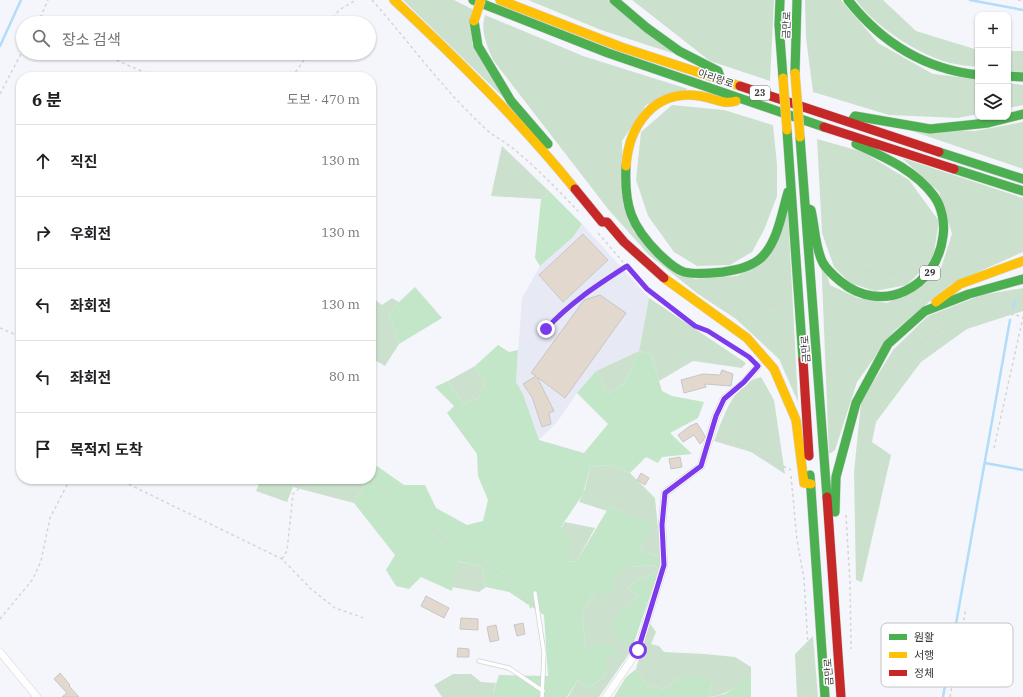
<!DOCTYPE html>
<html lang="ko">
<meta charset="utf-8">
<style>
:root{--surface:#fff;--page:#f2f2f2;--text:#202124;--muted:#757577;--line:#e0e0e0}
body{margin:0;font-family:"IBM Plex Serif","Noto Sans KR",serif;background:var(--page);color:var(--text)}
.controls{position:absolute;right:12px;top:12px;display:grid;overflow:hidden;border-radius:8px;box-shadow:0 1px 3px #0004}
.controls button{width:36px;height:36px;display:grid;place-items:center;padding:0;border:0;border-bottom:1px solid var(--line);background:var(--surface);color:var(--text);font:20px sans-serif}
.stop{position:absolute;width:12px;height:12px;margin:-9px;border:3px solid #7c3aed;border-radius:50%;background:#fff}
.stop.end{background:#7c3aed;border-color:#fff;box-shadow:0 1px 4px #0008}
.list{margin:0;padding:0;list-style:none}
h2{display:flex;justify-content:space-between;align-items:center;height:52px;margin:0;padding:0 16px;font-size:17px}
h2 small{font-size:13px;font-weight:400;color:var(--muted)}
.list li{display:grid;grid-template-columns:26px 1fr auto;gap:12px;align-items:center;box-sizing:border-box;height:72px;padding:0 16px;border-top:1px solid var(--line)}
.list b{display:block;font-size:15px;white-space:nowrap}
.list em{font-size:13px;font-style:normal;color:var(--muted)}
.icon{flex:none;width:22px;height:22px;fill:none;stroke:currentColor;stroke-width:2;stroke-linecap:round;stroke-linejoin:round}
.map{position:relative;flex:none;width:1023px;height:697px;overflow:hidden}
.search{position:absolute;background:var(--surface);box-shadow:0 1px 3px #0004;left:16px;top:16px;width:360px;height:44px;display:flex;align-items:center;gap:10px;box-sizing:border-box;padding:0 14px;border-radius:22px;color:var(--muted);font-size:15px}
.panel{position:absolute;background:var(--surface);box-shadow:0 1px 3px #0004;left:16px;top:72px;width:360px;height:412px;border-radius:16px}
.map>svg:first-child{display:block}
.built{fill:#e7e9f4}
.green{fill:#cbe1ce}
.forest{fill:#c2e6c7}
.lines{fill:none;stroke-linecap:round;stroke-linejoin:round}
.stream{stroke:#b1dcfa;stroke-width:2.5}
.building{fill:#e2d8cd;stroke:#c7c7c7}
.lane-casing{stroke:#d2d2d6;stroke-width:5}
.street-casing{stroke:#d2d2d6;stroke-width:8}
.fast-casing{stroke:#d2d2d6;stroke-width:10}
.slow-casing{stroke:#d2d2d6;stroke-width:10}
.jam-casing{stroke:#d2d2d6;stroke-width:10}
.path{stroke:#d5d5d6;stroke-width:1.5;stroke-dasharray:3 3;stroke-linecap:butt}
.lane{stroke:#fefefe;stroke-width:3.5}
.street{stroke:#fefefe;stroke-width:7}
.fast{stroke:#4caf50;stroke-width:9}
.slow{stroke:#ffc107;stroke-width:9}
.jam{stroke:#c62828;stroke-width:9}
.slow-bridge-casing{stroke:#d2d2d6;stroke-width:10;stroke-linecap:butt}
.slow-bridge{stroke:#ffc107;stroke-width:9}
.route{stroke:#7c3aed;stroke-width:5}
.labels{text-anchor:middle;stroke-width:3;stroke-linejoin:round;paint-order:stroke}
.shield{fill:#fff;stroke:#747477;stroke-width:1}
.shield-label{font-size:9px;font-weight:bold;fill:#39393d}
.street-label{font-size:10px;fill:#39393d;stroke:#fff}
.key{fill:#fff;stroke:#c4c4c5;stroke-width:1}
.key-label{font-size:11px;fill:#39393d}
</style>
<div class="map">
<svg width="1023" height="697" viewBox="0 0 1023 697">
<rect width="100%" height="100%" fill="#f5f6fb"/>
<path class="built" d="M 582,224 L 649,298 L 639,351 L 596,371 L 577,393 L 557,422 L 539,440 L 523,394 L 516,382 L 522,298 L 540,266 L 573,237 Z"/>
<path class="green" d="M 403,0 L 454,0 L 472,9 L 472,44 L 508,102 Z
M 528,0 L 608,0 L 675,54 L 601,30 Z
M 632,0 L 774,0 L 770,81 L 710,61 Z
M 805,0 L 841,0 L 878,43 L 933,74 L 978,79 L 978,114 L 958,118 L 889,115 L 813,92 L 806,38 Z
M 856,0 L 883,0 L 916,31 L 978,50 L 978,67 C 969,66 959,65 950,63 C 919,55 874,26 856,0 Z
M 485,15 L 583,56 L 688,89 L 646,105 L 622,141 L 623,204 L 634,232 L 694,279 L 737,276 L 761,263 L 788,213 L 798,402 L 779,359 L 736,319 L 698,294 L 649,255 L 608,209 L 493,60 C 487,46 480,31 485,15 Z
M 1008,51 L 1023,51 L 1023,72 L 1008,71 Z
M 1008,83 L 1023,85 L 1023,105 L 1008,108 Z
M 672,105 L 724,110 L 773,125 L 777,164 L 777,196 L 764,230 L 752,252 L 730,265 L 697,266 L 674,252 L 648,216 L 636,180 L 641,132 Z
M 1023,122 L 1023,169 L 909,130 L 975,131 Z
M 817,139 L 863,152 L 909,180 L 939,221 L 933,259 L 907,285 L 875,291 L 850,283 L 834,267 L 822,233 Z
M 502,146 L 550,192 L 541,199 L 491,196 Z
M 902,158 L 1023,198 L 1023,252 L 951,284 L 893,332 L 857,382 L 835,450 L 829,454 L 821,254 L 830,285 L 858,298 L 887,303 L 923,285 L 941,268 L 952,234 L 939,192 Z
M 1023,288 L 1023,311 L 967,329 L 921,362 L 876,422 L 872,442 L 891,455 L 862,582 L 856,580 L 854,472 L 861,402 L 893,350 L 928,316 L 982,295 Z
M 392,298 L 399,302 L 389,315 L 399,344 L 385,366 L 371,358 L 371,302 L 374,299 L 382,305 Z
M 649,298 L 746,363 L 742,368 L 693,361 L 659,381 L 651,354 L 639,351 L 624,384 L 608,394 L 596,371 L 639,351 Z
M 475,366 L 485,383 L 479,398 L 463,404 L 448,381 Z
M 761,377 L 774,400 L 785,474 L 751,452 L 714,441 C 724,417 732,384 761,377 Z
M 610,465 L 630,473 L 655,498 L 661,558 L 639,550 L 652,524 L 609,507 L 607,511 L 579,502 L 585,489 L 590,467 Z
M 261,479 L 368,479 L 354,503 L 293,487 L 287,502 L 256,491 Z
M 565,522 L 595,528 L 576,562 L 567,561 L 561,528 Z
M 457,561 L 482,567 L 486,587 L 479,592 L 452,587 Z
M 654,565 L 659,570 L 638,580 L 628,587 L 639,597 L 626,606 L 617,638 L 631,651 L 599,697 L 568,697 L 578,680 L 588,689 L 604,677 L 606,657 L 586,648 L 582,614 L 596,589 L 612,581 L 626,567 Z
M 649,622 L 656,632 L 651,644 L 659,646 L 664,652 L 705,654 L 735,657 L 751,667 L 751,676 C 738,685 726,696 709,697 L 712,684 L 683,675 L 664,689 L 646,685 L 636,669 Z
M 813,636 L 818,697 L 797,697 L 795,654 Z
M 453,674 L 471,674 L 481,682 L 496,683 L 493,692 L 498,697 L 442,697 L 434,685 Z"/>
<path class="forest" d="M 550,192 L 582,224 L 573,237 L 540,266 L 535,258 L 541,199 Z
M 415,287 L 442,318 L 399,344 L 389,315 L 399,302 Z
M 498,345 L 509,352 L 518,350 L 516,382 L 523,394 L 539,440 L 584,453 L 608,424 L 577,393 L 596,371 L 608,394 L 624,384 L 639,351 L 651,354 L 662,391 L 672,396 L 704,402 L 698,418 L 670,433 L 692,454 L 662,457 L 658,463 L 646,457 L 630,473 L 610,465 L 590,467 L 583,494 L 561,527 L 571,541 L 567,561 L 576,562 L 609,507 L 653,524 L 639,550 L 661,558 L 659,570 L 631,651 L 617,638 L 612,622 L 626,606 L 639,597 L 628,587 L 638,580 L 659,570 L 654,565 L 627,567 L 612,581 L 615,590 L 607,597 L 596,589 L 582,614 L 586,648 L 607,642 L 621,651 L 607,657 L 604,677 L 588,689 L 578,680 L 567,697 L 498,697 L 493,693 L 499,675 L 548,676 L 544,615 L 509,592 L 486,587 L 482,567 L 458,561 L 452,591 L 421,577 L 409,589 L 396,586 L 386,570 L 395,555 L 354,503 L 368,479 L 371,479 L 371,475 L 377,466 L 404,485 L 425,485 L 436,508 L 467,525 L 483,521 L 488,500 L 478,476 L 477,454 L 447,413 L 454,406 L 435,387 L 448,381 L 463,404 L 479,398 L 485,383 L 475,366 Z
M 636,669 L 646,685 L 664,689 L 683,675 L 703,677 L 712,684 L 709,697 L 614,697 L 626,677 Z
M 751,676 L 751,697 L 712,697 L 725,694 Z"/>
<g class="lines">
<path class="stream" d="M 970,0 L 1023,10
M 0,46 L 21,0
M 1013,307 L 1015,301
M 985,463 L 1023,470
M 943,697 L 1010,320"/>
</g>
<path class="building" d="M 583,234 L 608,260 L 563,302 L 539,275 Z
M 600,295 L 626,313 L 565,398 L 537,377 L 554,411 L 549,413 L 551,424 L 542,427 L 532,397 L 523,384 L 536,376 L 531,373 L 584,300 Z
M 722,370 L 733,374 L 731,386 L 705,384 L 706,387 L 684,393 L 681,380 L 703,374 L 720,375 Z
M 697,423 L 705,436 L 703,441 L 700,444 L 694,435 L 683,442 L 678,435 L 690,426 Z
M 680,457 L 682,467 L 671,469 L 669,459 Z
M 641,473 L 649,478 L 645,485 L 637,480 Z
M 426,596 L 449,608 L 444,618 L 421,606 Z
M 461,618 L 478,619 L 478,630 L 460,629 Z
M 523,623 L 525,634 L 517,636 L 514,625 Z
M 496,625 L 499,640 L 490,642 L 487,627 Z
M 458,648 L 469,649 L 469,657 L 457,657 Z
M 60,673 L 70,685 L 69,686 L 79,697 L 62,697 L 67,693 L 54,679 Z"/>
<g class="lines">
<defs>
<path id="lane" d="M 546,329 C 571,302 596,286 627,266
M 535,593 L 544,653 L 542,697
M 479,661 L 509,668 L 543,691"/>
<path id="street" d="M 0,652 L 37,697
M 606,697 L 638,650 L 664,565 L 662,525 L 665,493 L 701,466 L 716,416 L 724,399 L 745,382 L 758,366"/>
<path id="fast" d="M 473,0 L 608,53 L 824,127
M 614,0 L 647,28 L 679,51 L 718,71 L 721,79
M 780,0 L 779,25 L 783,78
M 848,0 C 881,42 924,69 978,75
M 474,21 L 478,46 L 511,101 L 548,144
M 795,73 L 797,0
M 1008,76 L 1023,77
M 853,119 L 855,116 L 930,129 L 988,123 L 1023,114
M 787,130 L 803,360
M 800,137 L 827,497
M 939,152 L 1023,179
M 626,166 C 624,206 631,226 659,254 C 666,260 674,269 684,272 C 696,275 711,273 723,272 C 736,270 752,267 762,257 C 778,241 782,212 788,192
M 954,169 L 1023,191
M 809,209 L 811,210 C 815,227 815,248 823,263 C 827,270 834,276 840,281 C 882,316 937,288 943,236 C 945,223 942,207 934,196 C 915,170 884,157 856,144
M 810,475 L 825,697
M 835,512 L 836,477 L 856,403 L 888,344 L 925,311 L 969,294 L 1023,279"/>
<path id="slow" d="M 394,0 C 457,59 520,121 575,189
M 500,0 L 621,47 L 740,86
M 626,166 C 629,125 654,89 700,96 C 713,98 723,105 736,101
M 664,278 L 747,338 L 774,369 L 796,420 L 804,483 L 811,484
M 936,302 L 960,284 L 1023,261"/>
<path id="jam" d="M 740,86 L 939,152
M 824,127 L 954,169
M 575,189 L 602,222 L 607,222 L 624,242 L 664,278
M 803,360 L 809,456
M 827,497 L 841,697"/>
</defs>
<use href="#lane" class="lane-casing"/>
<use href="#street" class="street-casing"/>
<use href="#fast" class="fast-casing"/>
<use href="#slow" class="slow-casing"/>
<use href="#jam" class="jam-casing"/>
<path class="path" d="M 372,0 C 410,43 444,91 487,130 C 493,136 502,140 510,146 C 534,165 556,188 578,211
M 1018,0 L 1023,1
M 38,23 L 48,0
M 330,23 L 339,10 L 356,0
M 100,53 L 155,77
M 292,77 L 309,53
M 0,94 L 23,50
M 598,233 L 623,262
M 631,270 L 647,289 L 695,326 L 708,331 L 748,356
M 846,271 L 851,269 L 902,274 L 907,278
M 823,291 L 829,286
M 722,308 L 726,303 L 780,305 L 788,303
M 938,317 L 943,327
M 0,328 L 21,337
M 879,385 C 908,343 970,301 1023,317
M 718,438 L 755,450 L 767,459 L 791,470
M 994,448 L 1023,317
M 791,476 L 797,540 L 804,579 L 811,697
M 118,479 L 282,559 L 311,589 L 335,608 L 364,618
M 365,479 L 395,498 L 460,554 L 479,561 L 509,580 L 531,608
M 846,515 L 850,583 L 851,649
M 282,559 L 287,551 L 293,494 L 309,479
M 0,619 L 33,579 L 41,561 L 50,518 L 70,479
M 950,697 L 966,608"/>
<use href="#lane" class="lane"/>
<use href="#street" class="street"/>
<use href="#fast" class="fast"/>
<use href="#slow" class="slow"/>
<use href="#jam" class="jam"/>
<defs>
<path id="slow-bridge" d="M 474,21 L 481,0
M 795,73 L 800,137
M 783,78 L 787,130"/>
</defs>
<use href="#slow-bridge" class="slow-bridge-casing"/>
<use href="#slow-bridge" class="slow-bridge"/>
</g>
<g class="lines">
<path class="route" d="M 546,329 C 571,302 596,286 627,266 L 647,289 L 695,326 L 708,331 L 749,357 L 758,366 L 744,382 L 724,399 L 716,416 L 701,466 L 665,493 L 662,525 L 664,565 L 638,650"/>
</g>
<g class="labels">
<g class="shield">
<rect x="750" y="86" width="20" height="14" rx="3"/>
<rect x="920" y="266" width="20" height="14" rx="3"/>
</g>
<g class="shield-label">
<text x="760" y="96">23</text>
<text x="930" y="276">29</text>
</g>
<g class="street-label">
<text transform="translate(786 25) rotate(-88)" y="4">금만로</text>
<text transform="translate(716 78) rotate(19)" y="4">아리랑로</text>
<text transform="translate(805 349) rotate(-94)" y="4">금만로</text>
<text transform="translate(828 672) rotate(-94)" y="4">금만로</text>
</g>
</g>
<rect x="881" y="623" width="132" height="64" rx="6" class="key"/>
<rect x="889" y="634" width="18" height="6" fill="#4caf50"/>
<rect x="889" y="652" width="18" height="6" fill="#ffc107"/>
<rect x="889" y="670" width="18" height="6" fill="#c62828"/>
<g class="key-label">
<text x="914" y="641">원활</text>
<text x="914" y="659">서행</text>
<text x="914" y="677">정체</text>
</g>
</svg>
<div class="controls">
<button>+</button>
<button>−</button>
<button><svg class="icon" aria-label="layers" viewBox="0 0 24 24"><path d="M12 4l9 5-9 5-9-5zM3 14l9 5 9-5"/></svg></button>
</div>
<div class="stop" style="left:638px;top:650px"></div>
<div class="stop end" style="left:546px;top:329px"></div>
<div class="search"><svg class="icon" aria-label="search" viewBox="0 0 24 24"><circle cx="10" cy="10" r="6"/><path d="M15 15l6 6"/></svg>장소 검색</div>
<section class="panel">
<h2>6 분<small>도보 · 470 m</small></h2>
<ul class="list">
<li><svg class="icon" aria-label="ahead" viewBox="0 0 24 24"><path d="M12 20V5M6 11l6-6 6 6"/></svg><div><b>직진</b></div><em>130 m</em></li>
<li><svg class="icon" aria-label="right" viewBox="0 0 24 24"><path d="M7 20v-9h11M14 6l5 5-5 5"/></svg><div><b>우회전</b></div><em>130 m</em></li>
<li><svg class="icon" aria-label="left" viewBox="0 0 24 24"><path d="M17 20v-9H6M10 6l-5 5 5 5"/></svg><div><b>좌회전</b></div><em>130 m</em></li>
<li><svg class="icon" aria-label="left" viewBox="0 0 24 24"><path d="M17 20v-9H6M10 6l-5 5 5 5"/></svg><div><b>좌회전</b></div><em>80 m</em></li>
<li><svg class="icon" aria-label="arrive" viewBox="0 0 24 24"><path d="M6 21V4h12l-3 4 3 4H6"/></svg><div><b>목적지 도착</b></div></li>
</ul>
</section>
</div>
